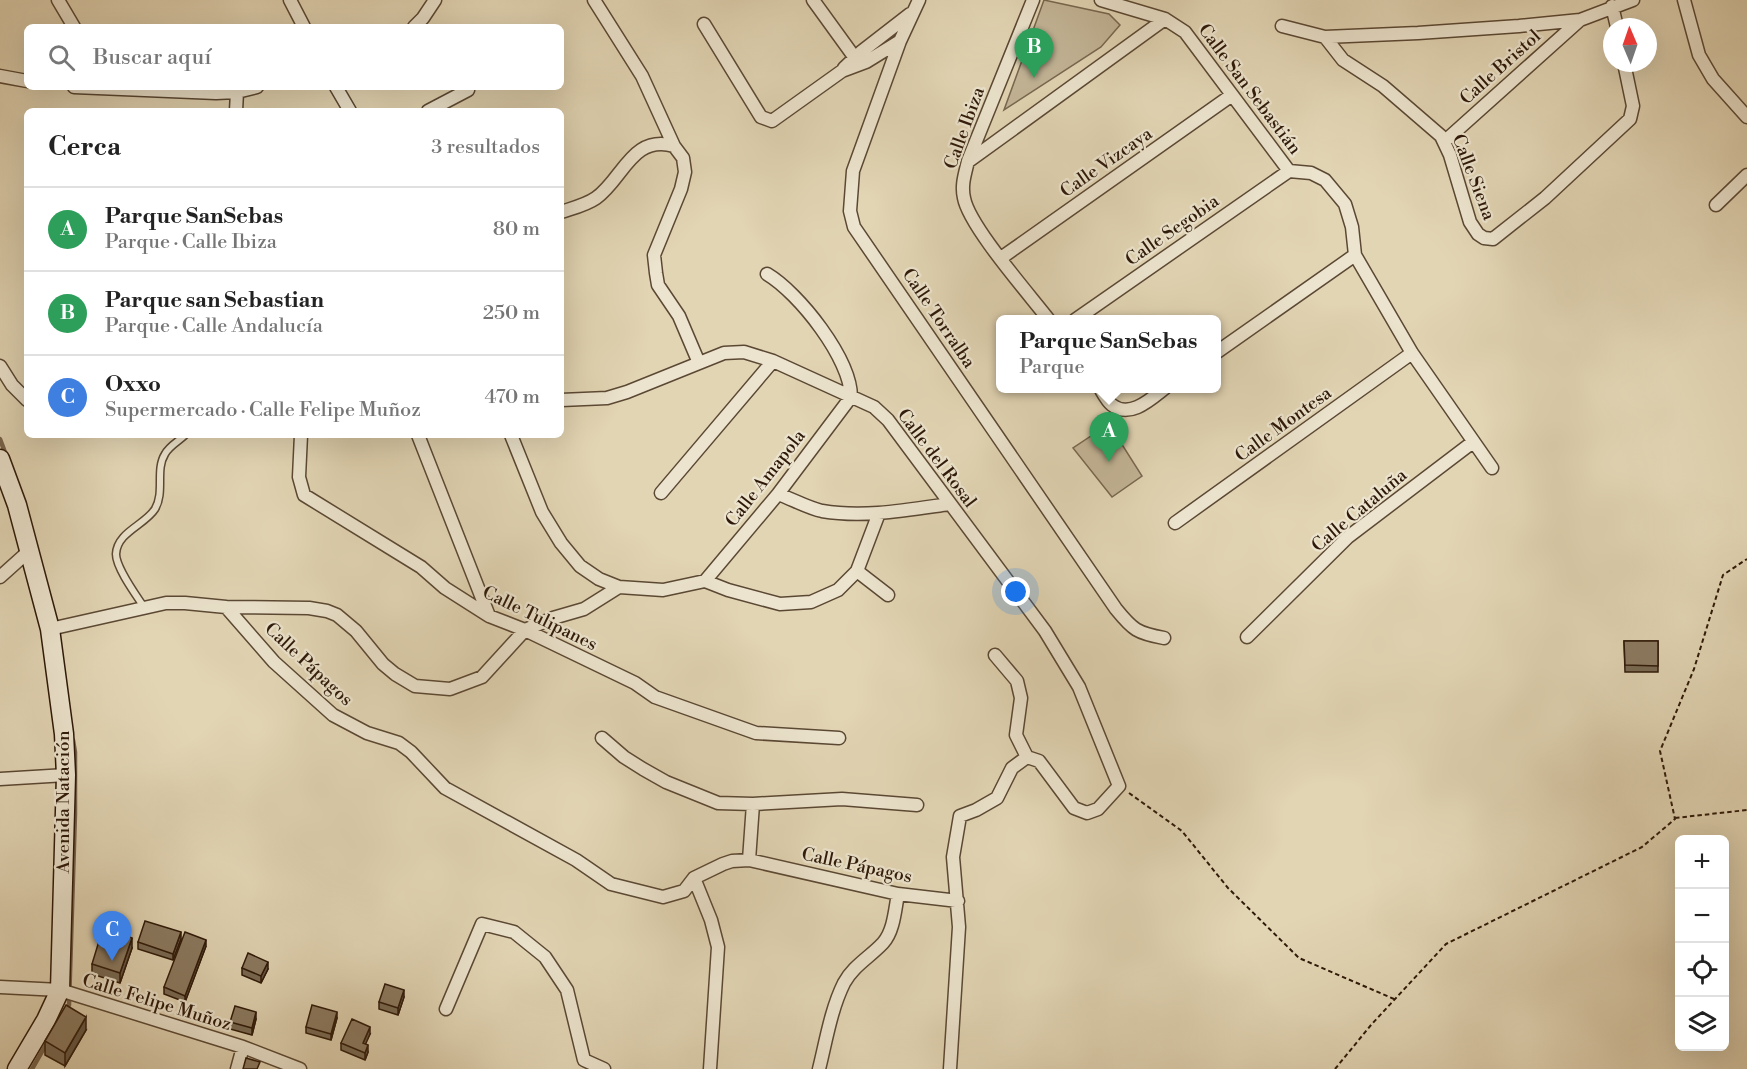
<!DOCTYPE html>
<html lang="es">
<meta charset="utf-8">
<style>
:root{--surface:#fff;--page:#f6f6f6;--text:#222;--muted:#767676;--line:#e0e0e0;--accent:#d93025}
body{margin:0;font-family:"Libre Bodoni",serif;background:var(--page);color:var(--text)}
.controls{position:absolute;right:18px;bottom:18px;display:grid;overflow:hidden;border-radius:9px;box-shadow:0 6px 24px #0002}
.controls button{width:54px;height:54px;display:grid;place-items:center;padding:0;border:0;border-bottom:2px solid var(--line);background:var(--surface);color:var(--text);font:30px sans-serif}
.compass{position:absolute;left:1603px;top:18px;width:54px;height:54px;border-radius:50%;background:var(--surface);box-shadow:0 6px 24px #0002;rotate:358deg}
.you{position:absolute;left:1016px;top:592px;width:21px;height:21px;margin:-15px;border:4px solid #fff;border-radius:50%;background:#1a73e8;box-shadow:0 0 0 9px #1a73e833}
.badge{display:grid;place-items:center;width:39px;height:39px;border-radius:50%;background:var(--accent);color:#fff;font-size:20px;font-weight:700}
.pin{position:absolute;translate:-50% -50px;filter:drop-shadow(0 2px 3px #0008)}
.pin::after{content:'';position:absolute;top:32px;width:21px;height:18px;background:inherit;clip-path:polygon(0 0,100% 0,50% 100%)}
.popup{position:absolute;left:996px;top:315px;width:225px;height:78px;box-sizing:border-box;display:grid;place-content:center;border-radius:9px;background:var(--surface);filter:drop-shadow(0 2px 4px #0005);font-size:20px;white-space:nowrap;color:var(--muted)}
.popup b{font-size:22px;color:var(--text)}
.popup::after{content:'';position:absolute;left:50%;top:100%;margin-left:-12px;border:12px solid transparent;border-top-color:var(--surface)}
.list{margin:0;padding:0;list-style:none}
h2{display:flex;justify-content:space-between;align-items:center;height:78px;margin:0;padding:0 24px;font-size:26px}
h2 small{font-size:20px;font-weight:400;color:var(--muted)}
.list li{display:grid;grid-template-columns:39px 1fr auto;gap:18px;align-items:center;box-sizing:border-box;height:84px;padding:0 24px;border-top:2px solid var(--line)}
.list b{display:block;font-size:22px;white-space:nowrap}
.list p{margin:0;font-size:20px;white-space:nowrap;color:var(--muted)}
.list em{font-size:20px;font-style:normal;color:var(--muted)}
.icon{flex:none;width:33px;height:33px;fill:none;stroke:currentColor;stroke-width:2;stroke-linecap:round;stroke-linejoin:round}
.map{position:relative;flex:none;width:1747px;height:1069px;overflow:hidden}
.search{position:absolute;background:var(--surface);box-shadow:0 6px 24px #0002;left:24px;top:24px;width:540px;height:66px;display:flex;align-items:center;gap:15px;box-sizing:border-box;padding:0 21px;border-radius:9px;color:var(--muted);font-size:22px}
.panel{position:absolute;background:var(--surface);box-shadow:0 6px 24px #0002;left:24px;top:108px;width:540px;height:330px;border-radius:9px}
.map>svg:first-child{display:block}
.green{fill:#c3b597;stroke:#786750;stroke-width:1.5}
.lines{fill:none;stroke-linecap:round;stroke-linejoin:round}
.stream{stroke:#75634d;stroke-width:4.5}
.lane-casing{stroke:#5b4834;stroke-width:9}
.street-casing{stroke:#5b4834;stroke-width:15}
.secondary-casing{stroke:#2e1909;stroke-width:21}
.path{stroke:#2e1909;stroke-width:2;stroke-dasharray:4.5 3;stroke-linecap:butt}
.lane{stroke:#ece4ce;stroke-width:6}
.street{stroke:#ece4ce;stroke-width:12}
.secondary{stroke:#ece4ce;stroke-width:18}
.wall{fill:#786a54;stroke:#2e1909;stroke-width:1.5}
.shaded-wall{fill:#625645;stroke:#2e1909;stroke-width:1.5}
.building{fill:#8c7b62;stroke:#2e1909;stroke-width:1.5}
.labels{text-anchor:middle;stroke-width:4.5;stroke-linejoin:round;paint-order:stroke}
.street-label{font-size:18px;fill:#2e1909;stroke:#ece4ce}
</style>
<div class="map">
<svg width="1747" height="1069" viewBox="0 0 1747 1069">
<rect width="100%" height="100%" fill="#e2d5b4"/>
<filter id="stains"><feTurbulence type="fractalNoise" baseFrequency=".00333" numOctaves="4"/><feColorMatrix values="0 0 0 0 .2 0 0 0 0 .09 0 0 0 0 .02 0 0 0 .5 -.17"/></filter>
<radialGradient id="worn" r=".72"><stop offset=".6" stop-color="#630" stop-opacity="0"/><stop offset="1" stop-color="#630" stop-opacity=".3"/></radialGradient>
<path class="green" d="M 1044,0 L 1109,14 L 1120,25 L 1101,47 L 1004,110 Z
M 1109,424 L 1142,476 L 1112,497 L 1073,448 Z"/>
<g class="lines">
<path class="stream" d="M 0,439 L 6,455
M 66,1009 L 69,1005 L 75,814 L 75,752 L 73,740
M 32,1069 L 47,1043"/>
<defs>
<path id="lane" d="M 144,607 C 136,595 116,568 116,554 C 117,532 145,525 155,509 C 165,492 155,470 165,454 C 169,446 179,441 185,435"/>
<path id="street" d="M 58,0 L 74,27
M 290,0 L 304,27
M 594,0 L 642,76 L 674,146 L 683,158 L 685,172 L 681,189 L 654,255 L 656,273 L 658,285 L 679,316 L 699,363
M 813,0 L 855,58
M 919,0 L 900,41 L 853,171 L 850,211 L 854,227 L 1116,609 C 1133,630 1137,633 1164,638
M 1033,0 L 968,161 C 965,174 961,185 964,198 C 969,226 1029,294 1049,320
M 1101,0 L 1165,19 L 1185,32 L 1289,171 L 1311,173 L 1325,180 L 1345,204 L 1352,227 L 1355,255 L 1412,353 L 1492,468
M 1684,0 L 1699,55 L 1713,79 L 1747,117
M 1612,6 L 1617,27
M 704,24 L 761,117 L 772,121 L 842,71 L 866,62 L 900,41
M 1282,26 L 1325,37 L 1418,33 L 1519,26 L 1580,20 L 1633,0
M 414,27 L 423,18 L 435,0
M 1325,37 L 1343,60 L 1383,86 L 1441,136 L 1450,155 L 1470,222 L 1478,234 L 1484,238 L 1493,239 L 1545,198 L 1630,119 L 1633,106 L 1624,63
M 844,68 L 861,52 L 910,14
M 0,76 L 27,81
M 74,87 L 216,93 L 237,92 L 257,87
M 336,87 L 350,111
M 236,111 L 237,92
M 428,111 L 468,90
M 1445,141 L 1580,20
M 969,161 L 1165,19
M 1716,205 L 1747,175
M 561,212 C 573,208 586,205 596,198 C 623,179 632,134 674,146
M 1001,258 L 1232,95
M 1075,320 L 1289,171
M 1217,352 L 1355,255
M 0,366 L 12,385 L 27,400
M 1100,388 C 1103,393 1107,401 1112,405 C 1130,419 1151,399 1165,388
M 561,400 L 607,398 L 627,392 L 724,353 L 744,352 L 773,361 L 874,407 L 888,420 L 1045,631 L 1079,687 L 1119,786 L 1098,809 L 1087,813 L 1074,808 L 1039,761 L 1027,757 L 1016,735 L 1021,698 L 1017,681 L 995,655
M 301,435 L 299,477 L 304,495 L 421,567 L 445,588 L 489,616 L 525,630 L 635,683 L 655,697 L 756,733 L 839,738
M 418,435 L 489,616
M 511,435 L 542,512 L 561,543 L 580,566 L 599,579 L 619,587 L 663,590 L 705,581 L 728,590 L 780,604 L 811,602 L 838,590 L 857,571 L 879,513
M 661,493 L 773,361
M 778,494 C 792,499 808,508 822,511 C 864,518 907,510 949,504
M 1175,523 L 1412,353
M 857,571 L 888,595
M 0,577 L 29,551
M 705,581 L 778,494 L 851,397 C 851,359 799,293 767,274
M 226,607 L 309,608 L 327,611 L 337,615 L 356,631 L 383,664 L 395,674 L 415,686 L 450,689 L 482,677 L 525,630 L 553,618 L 584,609 L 619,587
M 50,629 L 166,603 L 185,603 L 226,607 L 274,662 L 333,715 L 367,733 L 399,743 L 411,752 L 445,788 L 576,860 L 611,884 L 663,897 L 684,891 L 694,878 L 723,864 L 732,861 L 749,860 L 898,894 L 958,901
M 1247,637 L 1348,537 L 1473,442
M 602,738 L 624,757 L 643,769 L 666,782 L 718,803 L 753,804 L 842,799 L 917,805
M 0,779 L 66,775
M 749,860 L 753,804
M 694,878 L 711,920 L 718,947 L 710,1069
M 0,987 L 60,990 L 243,1047 L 300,1069
M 446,1009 L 482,924 L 514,932 L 545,957 L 567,990 L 584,1060 L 604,1069
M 237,1069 L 243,1047
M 819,1069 C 826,1041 831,1009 844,983 C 853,966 870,957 883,943 C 894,931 895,909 898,894
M 950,1069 L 959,927 L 953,857 L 960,816 L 976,810 L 997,798 L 1012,768 L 1027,757"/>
<path id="secondary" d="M 0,459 L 17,505 L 50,629 L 64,734 L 66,775 L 60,990 L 46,1020 L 17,1069"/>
</defs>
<use href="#lane" class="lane-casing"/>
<use href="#street" class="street-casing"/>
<use href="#secondary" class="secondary-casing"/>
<path class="path" d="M 1129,793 L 1182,831 L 1228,888 L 1299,958 L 1394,999
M 1675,818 L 1747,810
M 1335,1069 L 1371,1025 L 1446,944 L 1642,847 L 1675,819 L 1660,751 L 1694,669 L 1723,575 L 1747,559"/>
<use href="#lane" class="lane"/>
<use href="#street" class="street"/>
<use href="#secondary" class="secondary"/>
</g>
<path class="wall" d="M 1624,641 L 1658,641 L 1658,672 L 1625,672 Z
M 181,939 L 173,960 L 138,949 L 138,942 Z
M 206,946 L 185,1002 L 164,994 L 164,987 Z
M 132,948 L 120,983 L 92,974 L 92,964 Z
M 242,968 L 268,969 L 261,983 L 242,975 Z
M 404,997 L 398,1015 L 379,1009 L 379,1002 Z
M 337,1018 L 331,1040 L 306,1033 L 306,1027 Z
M 256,1019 L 252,1035 L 230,1029 L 230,1022 Z
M 86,1030 L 65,1066 L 45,1055 L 45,1041 Z
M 370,1034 L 365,1044 L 368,1052 L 365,1060 L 341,1050 L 341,1043 Z"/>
<path class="shaded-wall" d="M 181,932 L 181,939 L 173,960 L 173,954 Z
M 132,938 L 132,948 L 120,983 L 120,973 Z
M 206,940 L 206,946 L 185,1002 L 185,996 Z
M 268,962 L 268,969 L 261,983 L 261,976 Z
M 404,990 L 404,997 L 398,1015 L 398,1008 Z
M 256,1012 L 256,1019 L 252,1035 L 252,1028 Z
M 337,1012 L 337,1018 L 331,1040 L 331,1034 Z
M 86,1017 L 86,1030 L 65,1066 L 65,1053 Z
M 370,1027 L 370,1034 L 363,1050 L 363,1043 Z
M 368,1045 L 368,1052 L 365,1060 L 365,1053 Z"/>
<path class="building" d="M 1624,641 L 1658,641 L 1658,666 L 1625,665 Z
M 145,921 L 181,932 L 173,954 L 138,942 Z
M 103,928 L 132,938 L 120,973 L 92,964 Z
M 185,932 L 206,940 L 185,996 L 164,987 Z
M 248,953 L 268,962 L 261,976 L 242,968 Z
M 385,984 L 404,990 L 398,1008 L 379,1002 Z
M 66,1005 L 86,1017 L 65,1053 L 45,1041 Z
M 312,1005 L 337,1012 L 331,1034 L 306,1027 Z
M 235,1006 L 256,1012 L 252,1028 L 230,1022 Z
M 352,1019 L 370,1027 L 363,1043 L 368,1045 L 365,1053 L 341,1043 Z
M 246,1058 L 260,1062 L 257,1069 L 243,1069 Z"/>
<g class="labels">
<g class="street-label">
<text transform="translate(1500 67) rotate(-42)" y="6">Calle Bristol</text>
<text transform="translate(1250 89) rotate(53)" y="6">Calle San Sebastián</text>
<text transform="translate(964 128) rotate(-70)" y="6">Calle Ibiza</text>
<text transform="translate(1106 162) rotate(-35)" y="6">Calle Vizcaya</text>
<text transform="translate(1474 177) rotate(69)" y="6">Calle Siena</text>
<text transform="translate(1172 230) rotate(-35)" y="6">Calle Segobia</text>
<text transform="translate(939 318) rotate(56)" y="6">Calle Torralba</text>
<text transform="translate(1283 424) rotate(-36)" y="6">Calle Montesa</text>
<text transform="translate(937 458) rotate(53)" y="6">Calle del Rosal</text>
<text transform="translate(765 478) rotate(-52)" y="6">Calle Amapola</text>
<text transform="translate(1359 510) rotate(-40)" y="6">Calle Cataluña</text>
<text transform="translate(540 618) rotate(26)" y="6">Calle Tulipanes</text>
<text transform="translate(309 664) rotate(43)" y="6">Calle Pápagos</text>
<text transform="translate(63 802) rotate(-90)" y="6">Avenida Natación</text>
<text transform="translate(857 865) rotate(12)" y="6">Calle Pápagos</text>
<text transform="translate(157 1002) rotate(17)" y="6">Calle Felipe Muñoz</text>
</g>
</g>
<rect width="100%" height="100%" filter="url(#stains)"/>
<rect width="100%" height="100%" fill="url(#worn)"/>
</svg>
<div class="controls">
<button>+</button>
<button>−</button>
<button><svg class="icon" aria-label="locate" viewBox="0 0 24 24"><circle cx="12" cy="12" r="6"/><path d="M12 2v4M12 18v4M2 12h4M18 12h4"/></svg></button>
<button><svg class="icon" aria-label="layers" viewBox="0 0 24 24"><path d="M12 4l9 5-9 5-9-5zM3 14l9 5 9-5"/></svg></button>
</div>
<svg class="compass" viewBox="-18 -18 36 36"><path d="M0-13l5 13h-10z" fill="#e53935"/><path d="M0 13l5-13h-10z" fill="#767676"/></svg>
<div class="you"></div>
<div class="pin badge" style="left:1109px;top:462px;background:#2e9e5b">A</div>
<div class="popup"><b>Parque SanSebas</b>Parque</div>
<div class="pin badge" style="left:1034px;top:78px;background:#2e9e5b">B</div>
<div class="pin badge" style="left:112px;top:961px;background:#3f7fe0">C</div>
<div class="search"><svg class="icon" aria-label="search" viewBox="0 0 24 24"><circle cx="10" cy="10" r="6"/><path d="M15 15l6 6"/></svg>Buscar aquí</div>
<section class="panel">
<h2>Cerca<small>3 resultados</small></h2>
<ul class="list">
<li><span class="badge" style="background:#2e9e5b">A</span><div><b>Parque SanSebas</b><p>Parque · Calle Ibiza</p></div><em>80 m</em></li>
<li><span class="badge" style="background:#2e9e5b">B</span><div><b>Parque san Sebastian</b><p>Parque · Calle Andalucía</p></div><em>250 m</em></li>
<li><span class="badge" style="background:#3f7fe0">C</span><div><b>Oxxo</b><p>Supermercado · Calle Felipe Muñoz</p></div><em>470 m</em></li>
</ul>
</section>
</div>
